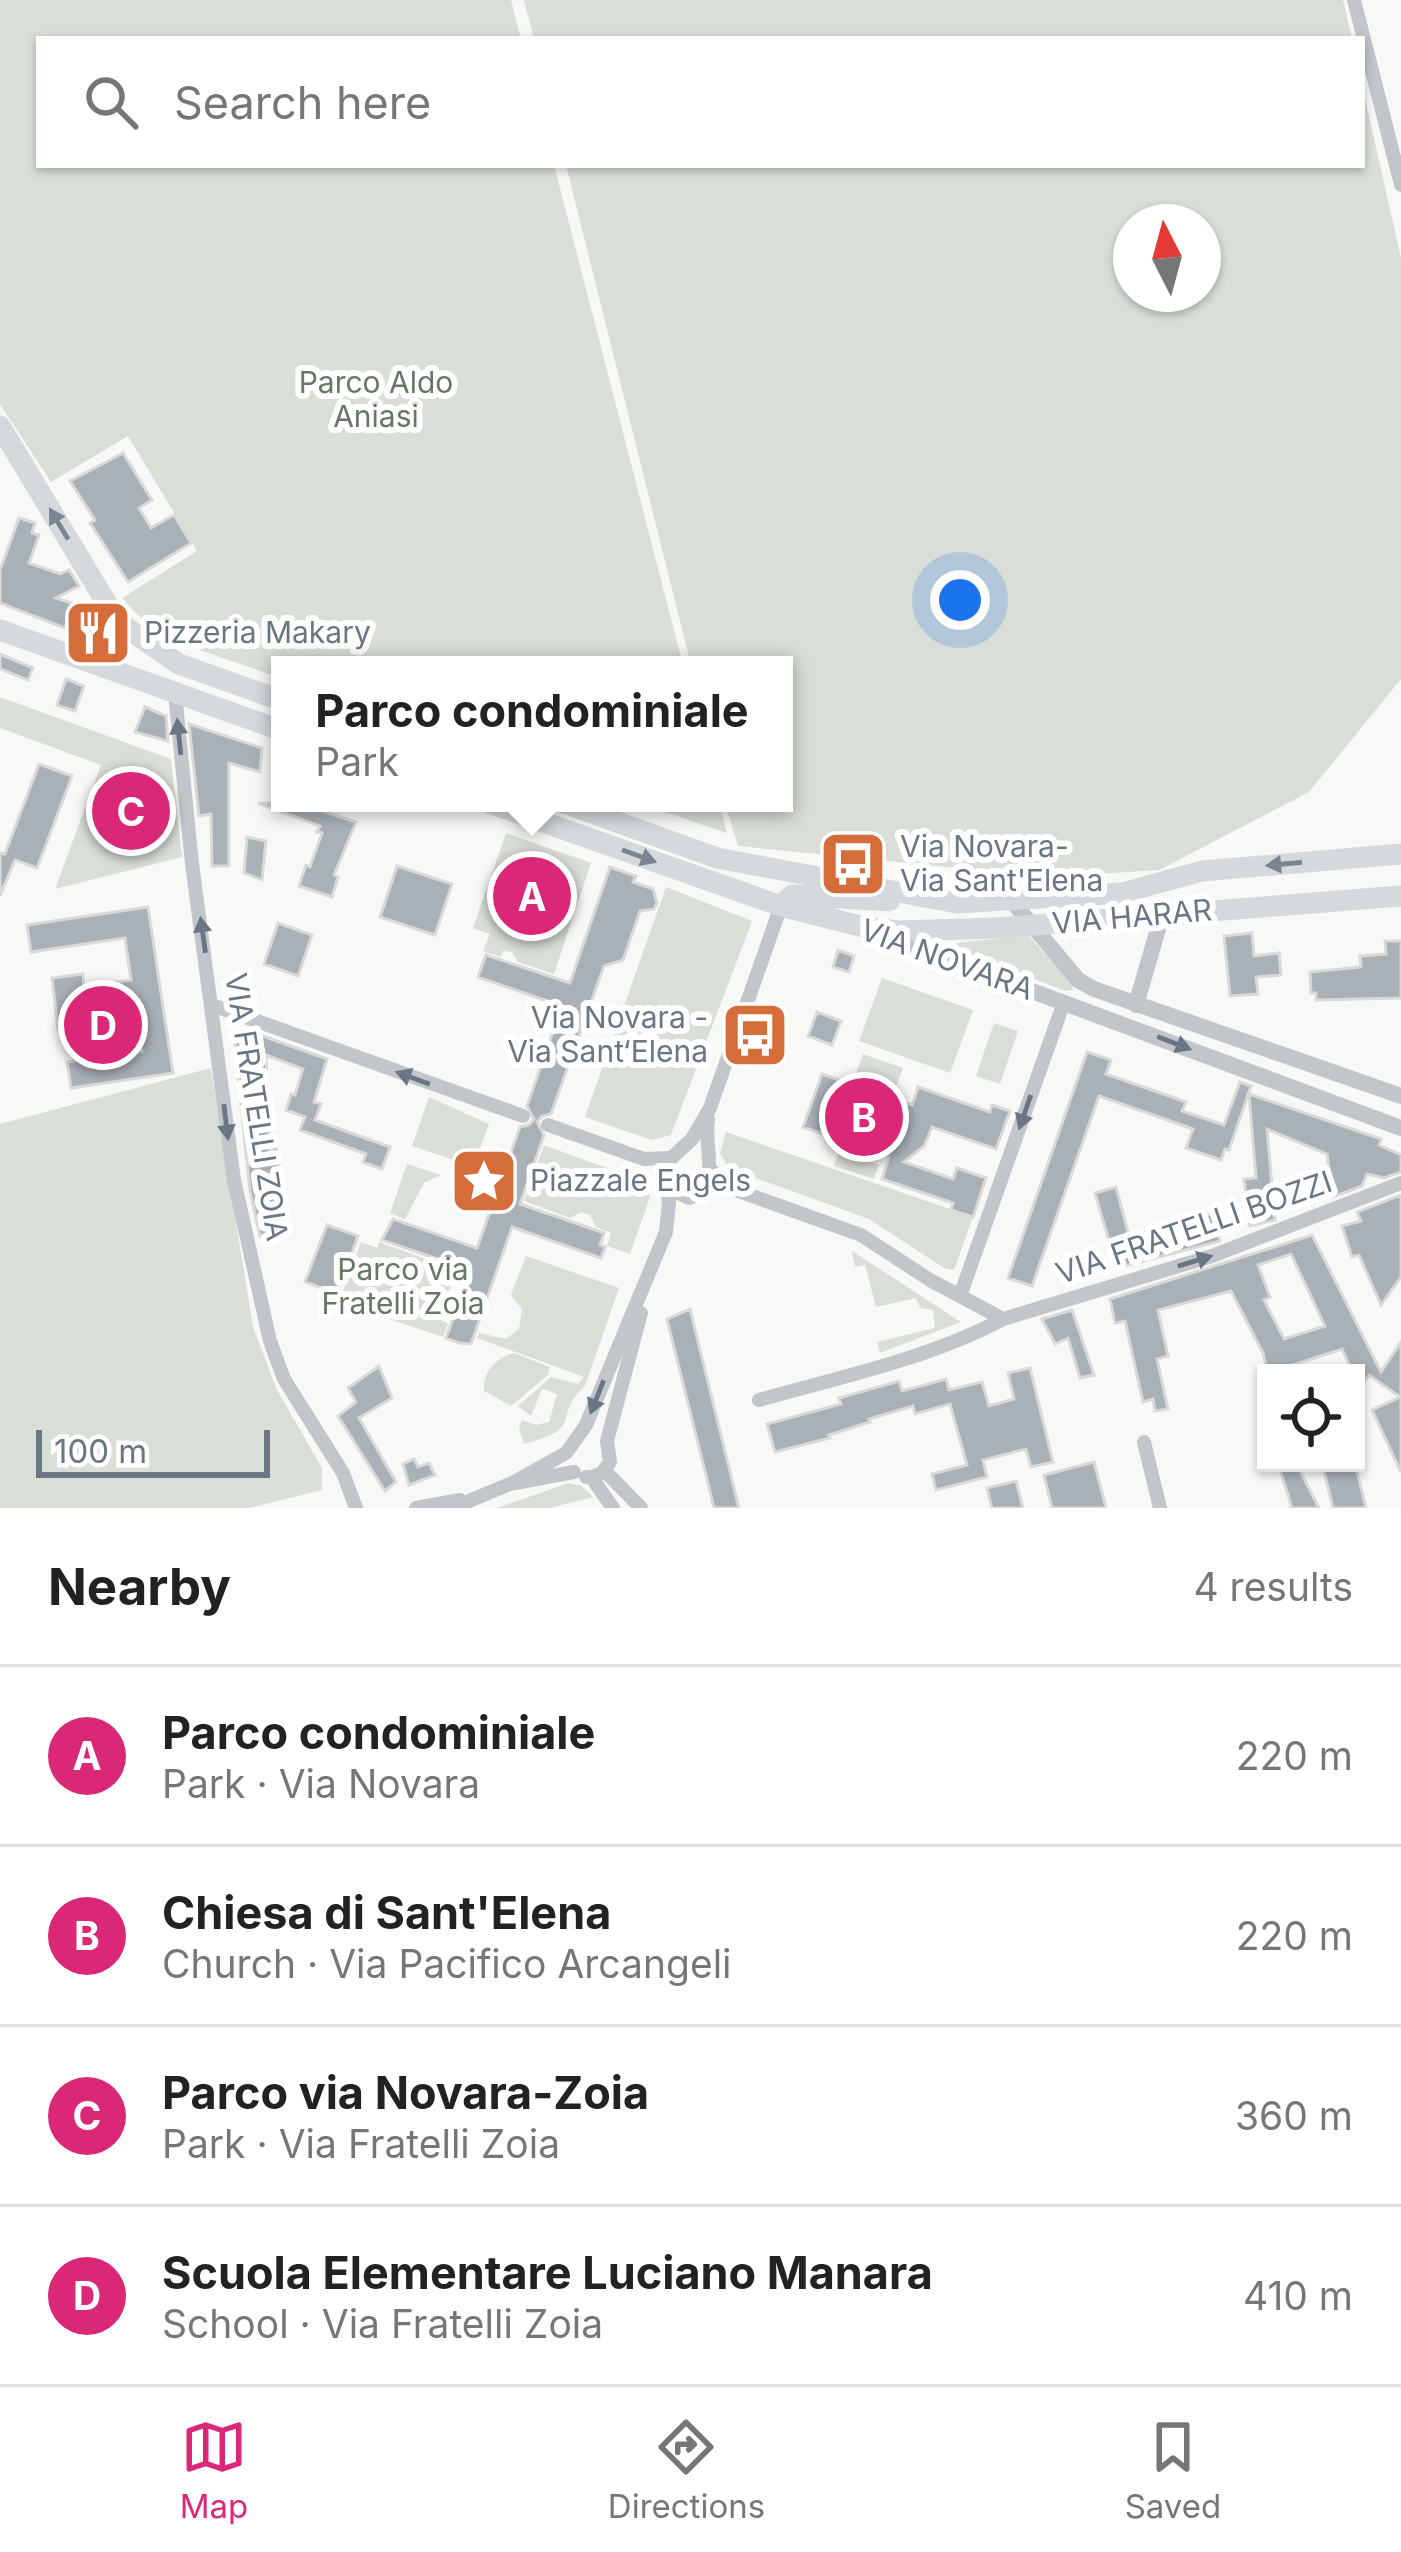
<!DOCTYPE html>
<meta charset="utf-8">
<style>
:root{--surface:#fff;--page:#f2f2f2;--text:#222;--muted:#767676;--line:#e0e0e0;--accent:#db2777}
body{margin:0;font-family:Inter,sans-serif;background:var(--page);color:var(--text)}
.controls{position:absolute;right:36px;bottom:36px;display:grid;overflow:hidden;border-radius:0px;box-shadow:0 3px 9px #0004}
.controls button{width:108px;height:108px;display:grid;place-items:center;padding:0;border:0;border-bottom:3px solid var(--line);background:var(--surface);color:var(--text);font:60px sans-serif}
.compass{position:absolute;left:1113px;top:204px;width:108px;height:108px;border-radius:50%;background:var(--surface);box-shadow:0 3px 9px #0004;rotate:354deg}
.scale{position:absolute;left:36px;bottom:30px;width:234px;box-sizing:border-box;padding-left:12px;border:6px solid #6a7684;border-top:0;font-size:33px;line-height:42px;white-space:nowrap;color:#6a7684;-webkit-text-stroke:9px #fff;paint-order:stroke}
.you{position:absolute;left:960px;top:600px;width:42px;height:42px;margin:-30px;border:9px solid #fff;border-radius:50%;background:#1a73e8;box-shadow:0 0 0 18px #1a73e833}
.badge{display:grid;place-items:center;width:78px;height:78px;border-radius:50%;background:var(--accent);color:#fff;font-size:39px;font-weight:700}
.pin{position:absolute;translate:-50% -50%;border:6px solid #fff;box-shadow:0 3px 12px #0006}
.popup{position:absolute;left:271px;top:656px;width:522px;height:156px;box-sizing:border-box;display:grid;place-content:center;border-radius:0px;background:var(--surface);filter:drop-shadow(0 3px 9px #0005);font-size:39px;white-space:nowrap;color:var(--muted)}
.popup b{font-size:45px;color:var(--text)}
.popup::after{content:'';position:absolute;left:50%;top:100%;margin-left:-24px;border:24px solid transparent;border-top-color:var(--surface)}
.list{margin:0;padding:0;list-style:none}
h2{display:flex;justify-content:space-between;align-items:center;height:156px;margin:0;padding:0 48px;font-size:51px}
h2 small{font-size:39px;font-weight:400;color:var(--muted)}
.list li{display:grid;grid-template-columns:78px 1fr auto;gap:36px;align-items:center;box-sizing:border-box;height:180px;padding:0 48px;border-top:3px solid var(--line)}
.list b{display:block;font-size:45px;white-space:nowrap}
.list p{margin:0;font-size:39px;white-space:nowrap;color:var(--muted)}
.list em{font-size:39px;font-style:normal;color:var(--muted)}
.icon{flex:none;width:66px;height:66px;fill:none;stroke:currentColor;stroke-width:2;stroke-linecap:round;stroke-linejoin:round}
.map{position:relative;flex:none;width:1401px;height:1508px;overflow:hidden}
.search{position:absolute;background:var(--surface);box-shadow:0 3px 9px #0004;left:36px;right:36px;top:36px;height:132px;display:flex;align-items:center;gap:30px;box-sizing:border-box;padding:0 42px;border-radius:0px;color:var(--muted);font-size:45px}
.sheet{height:876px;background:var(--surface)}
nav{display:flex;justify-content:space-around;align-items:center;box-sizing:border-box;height:168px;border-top:3px solid var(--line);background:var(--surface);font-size:33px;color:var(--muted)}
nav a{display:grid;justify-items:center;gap:6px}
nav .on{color:var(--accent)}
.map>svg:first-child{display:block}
.green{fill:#d9ded7;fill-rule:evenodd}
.building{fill:#a9b0b6;stroke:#d9dad8;stroke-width:3;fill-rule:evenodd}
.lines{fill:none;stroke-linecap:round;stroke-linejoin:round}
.minor{stroke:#c2c5c9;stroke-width:14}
.tertiary{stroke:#c2c5c9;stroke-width:16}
.primary{stroke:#d5d9dc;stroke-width:21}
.oneway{fill:#7a8591}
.oneway2{fill:#6a7684}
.labels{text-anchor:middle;stroke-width:12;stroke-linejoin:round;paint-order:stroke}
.park-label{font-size:30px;fill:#667764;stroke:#fff}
.poi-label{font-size:30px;fill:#6a7684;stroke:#fff;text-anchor:start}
.street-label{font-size:30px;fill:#6a7684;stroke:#fff}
</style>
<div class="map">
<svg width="1401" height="1508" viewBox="0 0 1401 1508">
<rect width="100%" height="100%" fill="#f8f8f6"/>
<path class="green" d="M 0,0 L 511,0 L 521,39 L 39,39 L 39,165 L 554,165 L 683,665 L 280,665 L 280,678 L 157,635 L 122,598 L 197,551 L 128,436 L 51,482 L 0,404 Z
M 524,0 L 1343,0 L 1352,39 L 534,39 Z
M 1362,85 L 1401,258 L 1401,679 L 1309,792 L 1159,870 L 1049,877 L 738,846 L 725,803 L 784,803 L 784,665 L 691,665 L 566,165 L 1362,165 ZM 1203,222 L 1203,294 L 1131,294 L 1131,222 Z
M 0,697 L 171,759 L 182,857 L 55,889 L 101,765 L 0,728 Z
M 639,803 L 719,803 L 727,833 Z
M 506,833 L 591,863 L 554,974 L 518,962 L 512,952 L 503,951 L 501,957 L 483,951 L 490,934 L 473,928 Z
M 666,887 L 752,921 L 671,1135 L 652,1140 L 585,1117 Z
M 1028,935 L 1072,984 L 1073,990 L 1065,991 L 956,949 L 957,943 Z
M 882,978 L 973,1010 L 950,1073 L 859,1041 Z
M 994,1023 L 1018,1031 L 1000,1084 L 976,1076 Z
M 863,1054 L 903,1068 L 895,1090 L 855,1076 Z
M 211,1068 L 253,1327 L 277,1390 L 322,1468 L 322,1490 L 249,1508 L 0,1508 L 0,1124 Z
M 429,1097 L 489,1124 L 467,1184 L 452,1178 L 457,1161 L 412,1146 Z
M 726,1132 L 973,1217 L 954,1270 L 944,1268 L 869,1219 L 728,1168 L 720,1153 Z
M 544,1145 L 644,1182 L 650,1197 L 630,1254 L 607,1246 L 611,1233 L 596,1227 L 590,1215 L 581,1212 L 570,1218 L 524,1201 Z
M 839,1152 L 879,1165 L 874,1179 L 834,1166 Z
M 407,1164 L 441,1175 L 424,1183 L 405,1219 L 390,1213 Z
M 361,1242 L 377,1248 L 379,1242 L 456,1270 L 440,1319 L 448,1324 L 443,1337 L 339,1302 Z
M 852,1251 L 961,1322 L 880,1353 L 877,1342 L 935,1328 L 933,1310 L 920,1308 L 916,1298 L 876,1307 L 865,1265 L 855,1267 Z
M 526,1256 L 619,1288 L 585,1386 C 551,1416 587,1428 524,1444 L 519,1429 L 522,1420 L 536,1425 L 549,1422 L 557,1394 L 542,1389 L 531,1416 L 518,1406 L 551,1377 L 578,1384 L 584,1377 L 477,1338 L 479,1333 L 506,1339 L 519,1329 L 522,1309 L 511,1295 Z
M 514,1353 L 550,1367 L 548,1375 L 511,1406 L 484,1391 C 483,1371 496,1358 514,1353 Z
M 569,1483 L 582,1486 L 593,1497 L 551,1508 L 496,1508 Z"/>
<path class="building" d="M 123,453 L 152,500 L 139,508 L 151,528 L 174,515 L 191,543 L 128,582 L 90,523 L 95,520 L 70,481 Z
M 19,518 L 35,523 L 32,533 L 39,535 L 29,563 L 60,574 L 69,570 L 79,586 L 56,598 L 74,604 L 65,628 L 0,603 L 0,570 Z
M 0,654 L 33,668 L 28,680 L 0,669 Z
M 66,679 L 84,686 L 75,711 L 57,705 Z
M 145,707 L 166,716 L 168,741 L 135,732 Z
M 189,724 L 262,748 L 260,772 L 229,763 L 229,866 L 212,866 L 211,814 L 199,816 Z
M 39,764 L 72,776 L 37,868 L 15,860 L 0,896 L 0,853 L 5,854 Z
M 258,803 L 308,803 L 307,806 L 356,822 L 334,875 L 338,877 L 332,897 L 299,886 L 306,865 L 310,867 L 322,833 L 317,832 L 320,826 Z
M 247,837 L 266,841 L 262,880 L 244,873 Z
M 397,866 L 452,884 L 435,935 L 380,917 Z
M 610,867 L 636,876 L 633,882 L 653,889 L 657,903 L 654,909 L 640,911 L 623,960 L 604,966 L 551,1114 L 542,1116 L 537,1122 L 544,1135 L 520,1204 L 604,1233 L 600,1245 L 605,1247 L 601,1258 L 512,1227 L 471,1344 L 459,1343 L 446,1338 L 470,1270 L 382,1240 L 393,1219 L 477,1248 L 520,1127 L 529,1125 L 534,1119 L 527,1106 L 562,1006 L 478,977 L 486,955 L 570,983 Z
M 148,907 L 173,1073 L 71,1088 L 67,1062 L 142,1051 L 136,1006 L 88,1013 L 89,1025 L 58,1029 L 52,978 L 83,974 L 84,987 L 131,980 L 125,938 L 31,952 L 27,925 Z
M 278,923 L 312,935 L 298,976 L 264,964 Z
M 1252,933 L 1254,956 L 1279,953 L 1281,975 L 1256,977 L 1258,994 L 1230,996 L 1224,936 Z
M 1385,941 L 1401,941 L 1401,998 L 1316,1000 L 1316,993 L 1311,993 L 1310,972 L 1361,967 L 1360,956 L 1386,954 Z
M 838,950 L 854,956 L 849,972 L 833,967 Z
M 817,1012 L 841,1021 L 832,1045 L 808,1036 Z
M 260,1035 L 327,1059 L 314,1102 L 321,1104 L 315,1120 L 390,1147 L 382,1169 L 363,1162 L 366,1154 L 300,1130 L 305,1117 L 286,1110 L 291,1094 L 295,1095 L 303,1069 L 266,1055 L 270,1156 L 275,1141 L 289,1230 L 260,1236 L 250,1191 L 234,1037 Z
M 1087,1052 L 1111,1060 L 1106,1074 L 1186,1102 L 1182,1111 L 1224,1125 L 1240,1082 L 1251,1086 L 1229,1150 L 1225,1149 L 1221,1160 L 1186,1148 L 1193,1129 L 1099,1096 L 1032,1286 L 1008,1278 Z
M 822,1074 L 912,1105 L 918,1087 L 990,1112 L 992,1105 L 1010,1111 L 996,1149 L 932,1127 L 924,1146 L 904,1162 L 953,1179 L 957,1168 L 986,1178 L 973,1217 L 951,1210 L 953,1203 L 882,1179 L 889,1157 L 803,1127 Z
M 1249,1094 L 1381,1139 L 1379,1145 L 1401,1155 L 1401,1172 L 1384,1178 L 1367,1174 L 1362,1186 L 1333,1197 L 1327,1154 L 1267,1129 L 1275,1220 L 1250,1226 L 1244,1179 L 1256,1178 Z
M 1116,1187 L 1129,1236 L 1211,1214 L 1220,1241 L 1117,1268 L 1095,1193 Z
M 1401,1195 L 1401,1277 L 1381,1305 L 1359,1255 L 1352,1257 L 1342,1226 L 1361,1221 L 1357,1212 Z
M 327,1225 L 358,1236 L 337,1294 L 305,1282 Z
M 1312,1235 L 1381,1372 L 1401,1342 L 1401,1472 L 1372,1410 L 1400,1397 L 1369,1375 L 1360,1388 L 1342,1349 L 1268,1373 L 1263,1353 L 1231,1291 L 1158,1310 L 1168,1356 L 1157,1359 L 1168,1409 L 1155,1411 L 1153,1399 L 1143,1402 L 1125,1321 L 1115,1323 L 1110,1299 ZM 1291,1254 L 1325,1326 L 1284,1339 L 1264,1300 L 1270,1297 L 1258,1265 Z
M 690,1309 L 696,1334 L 739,1508 L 714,1508 L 709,1487 L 667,1319 Z
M 1072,1310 L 1094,1375 L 1080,1378 L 1068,1338 L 1055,1344 L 1042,1319 Z
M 379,1366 L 392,1398 L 359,1418 L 396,1482 L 385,1491 L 338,1416 L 356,1402 L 348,1388 Z
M 1030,1368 L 1053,1462 L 1031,1467 L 1026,1449 L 983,1460 L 987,1477 L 936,1490 L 932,1474 L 967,1465 L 950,1404 L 915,1414 L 913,1406 L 869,1419 L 870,1422 L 829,1435 L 830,1438 L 775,1452 L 767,1424 L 841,1404 L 839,1398 L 899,1381 L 902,1391 L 946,1379 L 949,1390 L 982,1382 L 989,1406 L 1014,1399 L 1008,1373 Z
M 414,1459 L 418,1467 L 429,1463 L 435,1475 L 409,1485 L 403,1464 Z
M 1094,1462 L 1106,1508 L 1052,1508 L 1044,1475 Z
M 1278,1463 L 1296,1463 L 1319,1508 L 1292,1508 Z
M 1322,1463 L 1355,1463 L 1366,1508 L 1333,1508 Z
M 1016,1481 L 1023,1508 L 992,1508 L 987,1488 Z"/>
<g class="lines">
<path class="minor" d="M 1354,0 L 1401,185
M 175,693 L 192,864 L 234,1180 L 270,1341 L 284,1379 L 343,1473 L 356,1508
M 212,1005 L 523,1116
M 548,1125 L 644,1159 L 668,1158
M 711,1170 L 730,1188 L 861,1235 L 930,1280 L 1003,1319
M 667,1188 L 689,1198 L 707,1190
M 703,1192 C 716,1172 704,1144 708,1119
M 960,1296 L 1064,1002
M 759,1400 C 840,1377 928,1359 1003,1319 L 1212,1256 L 1401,1183
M 1144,1442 L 1160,1508
M 566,1453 L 586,1425 L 666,1232 L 669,1203 L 664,1165 L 692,1139 L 710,1108 L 781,906
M 605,1471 L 641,1508
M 586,1477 L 591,1477 L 613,1508
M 591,1477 L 602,1473 L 610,1462 L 607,1441 L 641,1313
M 514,1482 L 566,1453
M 416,1508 L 460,1500
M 452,1508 L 510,1484 L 574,1472"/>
<path class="tertiary" d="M 1012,901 L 1078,980 L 1094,989 L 1401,1096
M 881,935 L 1401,1128
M 1136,1005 L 1158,929 L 1156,914"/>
<path class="primary" d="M 0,426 L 118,622 L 179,664 L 280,700
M 0,630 L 280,730
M 88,661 C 113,655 116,647 118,622
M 489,803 L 781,906 L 864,927 L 897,931 L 997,928 L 1401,896
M 564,803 L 717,858 L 957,903 L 1122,893 L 1202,871 L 1401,854
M 781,906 L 792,895 L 889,901"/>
</g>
<defs><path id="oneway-solid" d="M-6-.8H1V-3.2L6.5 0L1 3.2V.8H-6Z" transform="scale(3)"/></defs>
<g class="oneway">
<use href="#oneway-solid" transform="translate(59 524) rotate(-121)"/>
<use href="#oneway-solid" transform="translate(639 856) rotate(20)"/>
<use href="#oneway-solid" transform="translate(1284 864) rotate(175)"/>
</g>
<g class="oneway2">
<use href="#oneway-solid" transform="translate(179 737) rotate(-96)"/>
<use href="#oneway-solid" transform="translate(203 935) rotate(-98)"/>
<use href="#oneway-solid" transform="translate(1174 1043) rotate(21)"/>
<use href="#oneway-solid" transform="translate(413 1078) rotate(-160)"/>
<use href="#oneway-solid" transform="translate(1025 1112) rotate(109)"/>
<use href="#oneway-solid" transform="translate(226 1122) rotate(83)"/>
<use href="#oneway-solid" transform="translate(1195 1261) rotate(-17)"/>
<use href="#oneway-solid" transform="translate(597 1397) rotate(112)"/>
</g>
<defs>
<symbol id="restaurant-square" viewBox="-11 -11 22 22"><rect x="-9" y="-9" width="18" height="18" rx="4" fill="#d46d39" stroke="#fff"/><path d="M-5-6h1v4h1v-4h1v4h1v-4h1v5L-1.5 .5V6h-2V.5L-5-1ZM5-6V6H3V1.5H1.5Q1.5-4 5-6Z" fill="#fff"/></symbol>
<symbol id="bus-square" viewBox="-11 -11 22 22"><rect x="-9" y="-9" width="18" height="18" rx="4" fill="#d46d39" stroke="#fff"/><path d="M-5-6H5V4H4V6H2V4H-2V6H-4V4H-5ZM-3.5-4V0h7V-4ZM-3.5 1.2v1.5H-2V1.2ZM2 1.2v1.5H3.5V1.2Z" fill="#fff"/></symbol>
<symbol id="sight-square" viewBox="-11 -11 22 22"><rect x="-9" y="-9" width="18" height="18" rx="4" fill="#d46d39" stroke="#fff"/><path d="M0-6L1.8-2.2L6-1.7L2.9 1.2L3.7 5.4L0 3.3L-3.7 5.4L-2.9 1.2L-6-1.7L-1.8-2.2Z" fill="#fff"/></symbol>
</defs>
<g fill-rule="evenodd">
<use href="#restaurant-square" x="60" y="595" width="76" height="76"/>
<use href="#bus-square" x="815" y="826" width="76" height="76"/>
<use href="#bus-square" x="717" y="997" width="76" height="76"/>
<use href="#sight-square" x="446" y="1143" width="76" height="76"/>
</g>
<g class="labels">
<g class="park-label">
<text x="376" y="393">Parco Aldo<tspan x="376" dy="34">Aniasi</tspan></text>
<text x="403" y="1280">Parco via<tspan x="403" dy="34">Fratelli Zoia</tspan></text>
</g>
<g class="poi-label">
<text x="144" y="643">Pizzeria Makary</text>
<text x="900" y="857">Via Novara-<tspan x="900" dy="34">Via Sant'Elena</tspan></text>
<text x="708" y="1028" text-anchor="end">Via Novara -<tspan x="708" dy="34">Via Sant‘Elena</tspan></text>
<text x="530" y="1191">Piazzale Engels</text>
</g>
<g class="street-label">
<text transform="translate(1132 917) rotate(-5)" y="10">VIA HARAR</text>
<text transform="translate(947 960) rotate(20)" y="10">VIA NOVARA</text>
<text transform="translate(256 1107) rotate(81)" y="10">VIA FRATELLI ZOIA</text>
<text transform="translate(1194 1228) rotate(-19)" y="10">VIA FRATELLI BOZZI</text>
</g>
</g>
</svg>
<div class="controls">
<button><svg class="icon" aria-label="locate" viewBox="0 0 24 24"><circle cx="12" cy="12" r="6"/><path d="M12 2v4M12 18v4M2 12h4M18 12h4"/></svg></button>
</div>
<svg class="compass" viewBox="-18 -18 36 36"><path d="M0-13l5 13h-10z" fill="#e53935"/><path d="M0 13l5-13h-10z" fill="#767676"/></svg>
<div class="scale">100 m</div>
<div class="you"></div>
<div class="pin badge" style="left:532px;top:896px">A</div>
<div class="popup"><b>Parco condominiale</b>Park</div>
<div class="pin badge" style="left:864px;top:1117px">B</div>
<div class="pin badge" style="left:131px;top:811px">C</div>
<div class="pin badge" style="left:103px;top:1025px">D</div>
<div class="search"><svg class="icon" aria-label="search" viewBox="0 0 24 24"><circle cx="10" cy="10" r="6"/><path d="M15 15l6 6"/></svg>Search here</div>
</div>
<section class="sheet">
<h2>Nearby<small>4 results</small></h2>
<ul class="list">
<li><span class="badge">A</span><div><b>Parco condominiale</b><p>Park · Via Novara</p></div><em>220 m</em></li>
<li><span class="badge">B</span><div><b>Chiesa di Sant'Elena</b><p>Church · Via Pacifico Arcangeli</p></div><em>220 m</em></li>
<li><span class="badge">C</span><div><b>Parco via Novara-Zoia</b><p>Park · Via Fratelli Zoia</p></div><em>360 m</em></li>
<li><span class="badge">D</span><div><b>Scuola Elementare Luciano Manara</b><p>School · Via Fratelli Zoia</p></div><em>410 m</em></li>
</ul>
</section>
<nav>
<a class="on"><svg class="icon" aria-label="map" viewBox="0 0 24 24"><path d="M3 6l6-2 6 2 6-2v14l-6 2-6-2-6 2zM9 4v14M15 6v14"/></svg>Map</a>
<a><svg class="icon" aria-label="directions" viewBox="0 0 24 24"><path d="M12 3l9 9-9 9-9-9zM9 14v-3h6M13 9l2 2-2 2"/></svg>Directions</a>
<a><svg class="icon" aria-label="saved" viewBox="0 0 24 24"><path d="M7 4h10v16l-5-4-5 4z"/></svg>Saved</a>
</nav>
